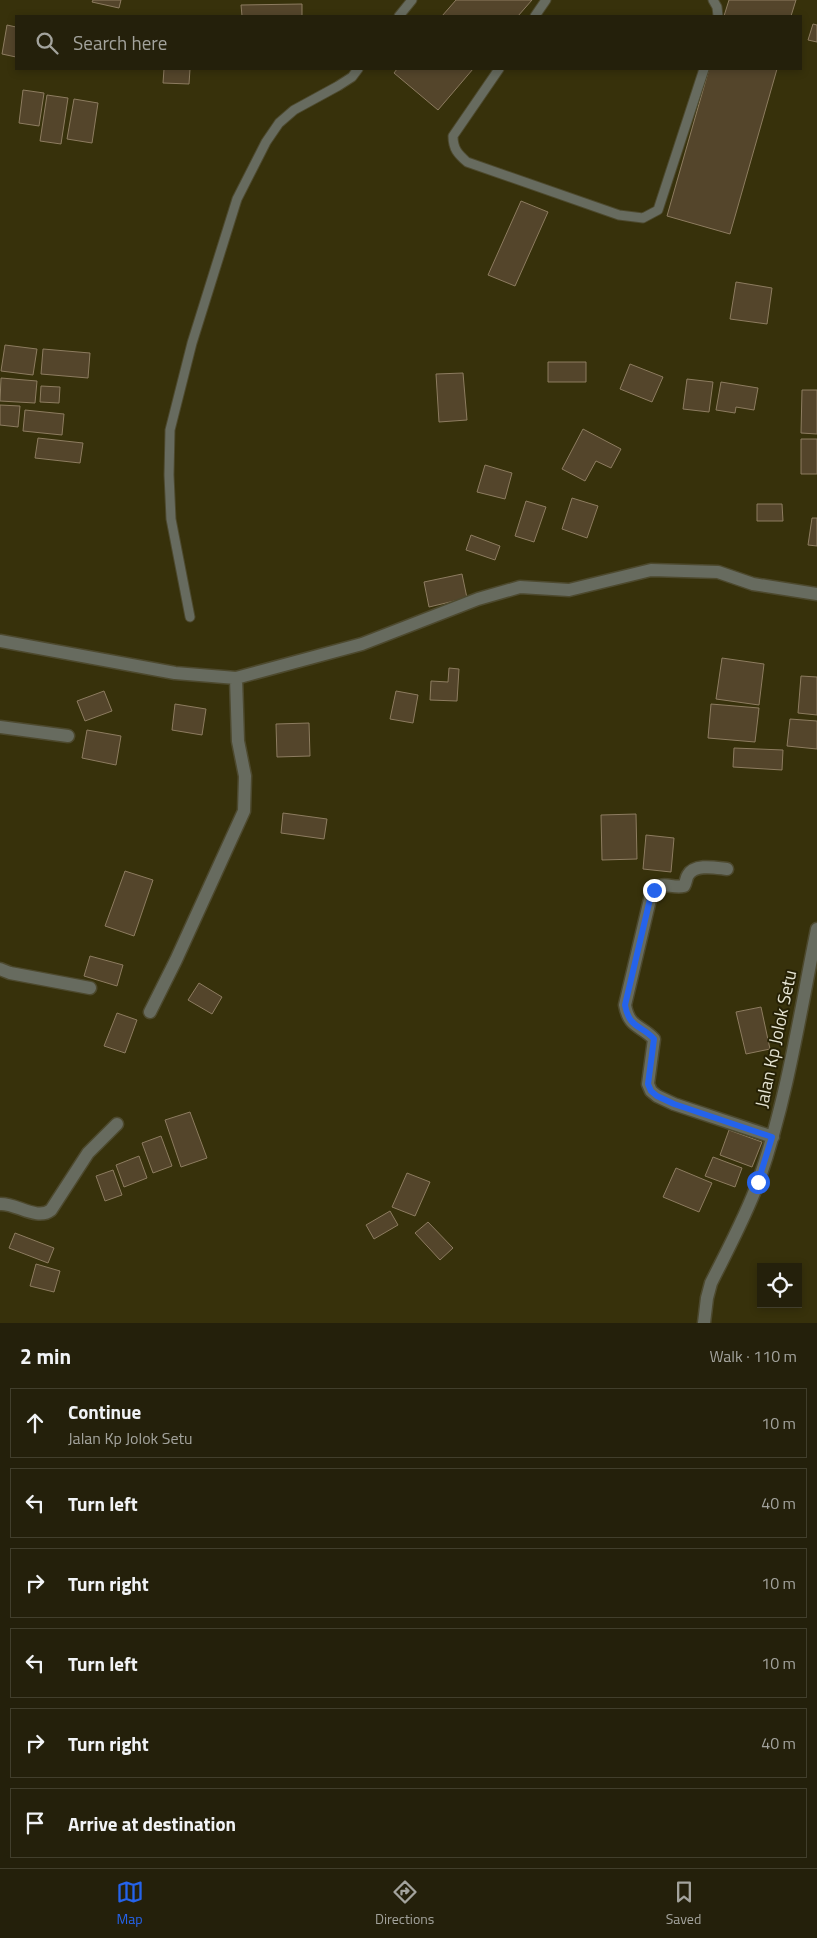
<!DOCTYPE html>
<meta charset="utf-8">
<style>
:root{--surface:#24200b;--page:#302d19;--text:#f1f3f6;--muted:#a3a39d;--line:#413e2c;--accent:#2563eb}
body{margin:0;font-family:"Titillium Web",sans-serif;background:var(--page);color:var(--text)}
.controls{position:absolute;right:15px;bottom:15px;display:grid;overflow:hidden;border-radius:0px;box-shadow:0 2px 8px #0003}
.controls button{width:45px;height:45px;display:grid;place-items:center;padding:0;border:0;border-bottom:1px solid var(--line);background:var(--surface);color:var(--text);font:25px sans-serif}
.stop{position:absolute;width:15px;height:15px;margin:-11px;border:4px solid #2563eb;border-radius:50%;background:#fff}
.stop.end{background:#2563eb;border-color:#fff;box-shadow:0 1px 5px #0008}
.list{margin:0;padding:0;list-style:none}
h2{display:flex;justify-content:space-between;align-items:center;height:65px;margin:0;padding:0 20px;font-size:21px}
h2 small{font-size:16px;font-weight:400;color:var(--muted)}
.list li{display:grid;grid-template-columns:32px 1fr auto;gap:15px;align-items:center;box-sizing:border-box;height:70px;margin:0 10px 10px;padding:0 10px;border:1px solid var(--line);border-radius:0px}
.list b{display:block;font-size:19px;white-space:nowrap}
.list p{margin:0;font-size:16px;white-space:nowrap;color:var(--muted)}
.list em{font-size:16px;font-style:normal;color:var(--muted)}
.icon{flex:none;width:28px;height:28px;fill:none;stroke:currentColor;stroke-width:2;stroke-linecap:round;stroke-linejoin:round}
.map{position:relative;flex:none;width:817px;height:1323px;overflow:hidden}
.search{position:absolute;background:var(--surface);box-shadow:0 2px 8px #0003;left:15px;right:15px;top:15px;height:55px;display:flex;align-items:center;gap:12px;box-sizing:border-box;padding:0 18px;border-radius:0px;color:var(--muted);font-size:19px}
.sheet{height:545px;background:var(--surface)}
nav{display:flex;justify-content:space-around;align-items:center;box-sizing:border-box;height:70px;border-top:1px solid var(--line);background:var(--surface);font-size:14px;color:var(--muted)}
nav a{display:grid;justify-items:center;gap:2px}
nav .on{color:var(--accent)}
.map>svg:first-child{display:block}
.built{fill:#37310b;fill-rule:evenodd}
.building{fill:#54452b;stroke:#8d7c60}
.lines{fill:none;stroke-linecap:round;stroke-linejoin:round}
.lane-casing{stroke:#4d492e;stroke-width:11}
.street-casing{stroke:#4d492e;stroke-width:15}
.lane{stroke:#676b5f;stroke-width:9}
.street{stroke:#676b5f;stroke-width:12}
.route{stroke:#2563eb;stroke-width:6}
.labels{text-anchor:middle;stroke-width:4;stroke-linejoin:round;paint-order:stroke}
.street-label{font-size:18px;fill:#e6e4d3;stroke:#262105}
</style>
<div class="map">
<svg width="817" height="1323" viewBox="0 0 817 1323">
<rect width="100%" height="100%" fill="#302b0f"/>
<path class="built" d="M 0,0 L 817,0 L 817,1323 L 0,1323 ZM 16,16 L 801,16 L 801,69 L 16,69 ZM 761,1267 L 798,1267 L 798,1304 L 761,1304 Z"/>
<path class="building" d="M 93,0 L 121,0 L 119,8 L 92,2 Z
M 456,0 L 532,0 L 518,16 L 442,16 Z
M 729,0 L 796,0 L 791,16 L 724,16 Z
M 302,4 L 302,16 L 242,16 L 241,5 Z
M 813,24 L 817,25 L 817,42 L 808,40 Z
M 7,25 L 16,27 L 16,57 L 2,54 Z
M 164,69 L 190,69 L 189,84 L 163,83 Z
M 397,69 L 473,69 L 438,110 L 394,73 Z
M 709,69 L 777,69 L 730,234 L 667,216 Z
M 23,90 L 44,93 L 39,126 L 19,123 Z
M 47,95 L 68,98 L 61,144 L 40,141 Z
M 74,99 L 98,103 L 92,143 L 67,139 Z
M 521,201 L 548,212 L 515,286 L 488,275 Z
M 736,282 L 772,288 L 767,324 L 730,319 Z
M 5,345 L 37,349 L 33,375 L 1,371 Z
M 43,349 L 90,353 L 88,378 L 41,374 Z
M 548,362 L 586,362 L 586,382 L 548,382 Z
M 630,364 L 663,377 L 652,402 L 620,389 Z
M 463,373 L 467,420 L 439,422 L 436,374 Z
M 1,378 L 37,381 L 35,403 L 0,401 Z
M 687,379 L 713,382 L 709,412 L 683,409 Z
M 721,382 L 758,388 L 754,410 L 736,407 L 735,413 L 716,410 Z
M 41,386 L 60,387 L 59,403 L 40,402 Z
M 802,390 L 817,390 L 817,434 L 801,433 Z
M 0,405 L 20,406 L 18,427 L 0,425 Z
M 25,410 L 64,414 L 62,435 L 23,431 Z
M 583,429 L 621,449 L 611,468 L 596,461 L 585,481 L 562,469 Z
M 38,438 L 83,443 L 80,463 L 35,458 Z
M 801,439 L 817,439 L 817,474 L 801,474 Z
M 485,465 L 512,473 L 505,499 L 477,492 Z
M 572,498 L 598,506 L 587,538 L 562,529 Z
M 526,501 L 546,507 L 534,542 L 515,536 Z
M 757,504 L 782,504 L 783,521 L 757,521 Z
M 812,518 L 817,518 L 817,546 L 808,545 Z
M 471,535 L 500,546 L 495,560 L 466,550 Z
M 462,574 L 467,598 L 429,607 L 424,582 Z
M 722,658 L 764,664 L 759,705 L 716,699 Z
M 449,668 L 459,669 L 457,701 L 430,700 L 431,681 L 448,682 Z
M 801,676 L 817,677 L 817,715 L 798,713 Z
M 104,691 L 112,711 L 85,721 L 77,701 Z
M 396,691 L 418,695 L 413,723 L 390,719 Z
M 175,704 L 206,709 L 202,735 L 172,730 Z
M 711,704 L 759,708 L 755,742 L 708,738 Z
M 790,719 L 817,721 L 817,749 L 787,746 Z
M 309,723 L 310,756 L 277,757 L 276,724 Z
M 87,730 L 121,736 L 116,765 L 82,758 Z
M 734,748 L 783,750 L 782,770 L 733,767 Z
M 283,813 L 327,819 L 324,839 L 281,833 Z
M 636,814 L 637,859 L 602,860 L 601,815 Z
M 646,835 L 674,838 L 671,872 L 643,869 Z
M 125,871 L 153,880 L 134,936 L 105,926 Z
M 90,956 L 123,965 L 117,986 L 84,976 Z
M 199,983 L 222,997 L 212,1014 L 188,1000 Z
M 761,1007 L 770,1049 L 746,1054 L 736,1012 Z
M 117,1013 L 137,1020 L 125,1053 L 104,1046 Z
M 190,1112 L 207,1158 L 181,1167 L 165,1120 Z
M 729,1130 L 762,1142 L 752,1167 L 720,1155 Z
M 161,1136 L 172,1166 L 153,1173 L 142,1143 Z
M 139,1156 L 147,1178 L 124,1187 L 116,1165 Z
M 713,1157 L 742,1168 L 735,1187 L 705,1176 Z
M 676,1168 L 712,1183 L 699,1212 L 663,1197 Z
M 113,1170 L 122,1195 L 105,1201 L 96,1176 Z
M 407,1173 L 430,1182 L 415,1216 L 392,1207 Z
M 390,1211 L 398,1225 L 374,1239 L 366,1225 Z
M 428,1222 L 453,1248 L 440,1260 L 415,1233 Z
M 15,1233 L 54,1248 L 48,1263 L 9,1248 Z
M 36,1264 L 60,1271 L 54,1292 L 30,1286 Z"/>
<g class="lines">
<defs>
<path id="lane" d="M 713,0 L 717,7 L 718,16
M 399,16 L 412,0
M 535,16 L 546,0
M 499,69 L 453,136 C 453,149 458,154 467,162 L 619,215 L 643,218 L 658,210 L 704,69
M 190,617 L 171,519 L 169,475 L 170,430 L 192,343 L 237,199 L 266,142 L 279,123 L 294,110 L 338,86 L 352,77 L 358,69"/>
<path id="street" d="M 0,641 L 175,673 L 236,678 L 362,644 L 478,599 L 520,587 L 569,590 L 651,570 L 718,572 L 753,584 L 817,594
M 0,727 L 68,736
M 727,869 C 717,868 695,863 688,875 C 686,878 686,883 684,886 C 670,889 660,878 651,895 L 625,1005 C 629,1028 641,1025 654,1039 L 648,1084 L 651,1091 L 657,1096 L 674,1104 L 773,1137
M 0,969 L 10,973 L 90,988
M 150,1012 L 176,960 L 244,811 L 245,776 L 238,741 L 236,678
M 0,1204 C 16,1203 37,1221 51,1210 L 88,1153 L 117,1124
M 704,1323 L 707,1298 L 711,1283 C 728,1249 746,1216 759,1180 C 787,1099 800,1013 817,929"/>
</defs>
<use href="#lane" class="lane-casing"/>
<use href="#street" class="street-casing"/>
<use href="#lane" class="lane"/>
<use href="#street" class="street"/>
</g>
<g class="lines">
<path class="route" d="M 654,890 L 651,895 L 625,1005 C 629,1028 641,1025 654,1039 L 648,1084 L 651,1091 L 657,1096 L 674,1104 L 772,1137 L 758,1182"/>
</g>
<g class="labels">
<g class="street-label">
<text transform="translate(776 1039) rotate(-78)" y="6">Jalan Kp Jolok Setu</text>
</g>
</g>
</svg>
<div class="controls">
<button><svg class="icon" aria-label="locate" viewBox="0 0 24 24"><circle cx="12" cy="12" r="6"/><path d="M12 2v4M12 18v4M2 12h4M18 12h4"/></svg></button>
</div>
<div class="stop" style="left:758px;top:1182px"></div>
<div class="stop end" style="left:654px;top:890px"></div>
<div class="search"><svg class="icon" aria-label="search" viewBox="0 0 24 24"><circle cx="10" cy="10" r="6"/><path d="M15 15l6 6"/></svg>Search here</div>
</div>
<section class="sheet">
<h2>2 min<small>Walk · 110 m</small></h2>
<ul class="list">
<li><svg class="icon" aria-label="ahead" viewBox="0 0 24 24"><path d="M12 20V5M6 11l6-6 6 6"/></svg><div><b>Continue</b><p>Jalan Kp Jolok Setu</p></div><em>10 m</em></li>
<li><svg class="icon" aria-label="left" viewBox="0 0 24 24"><path d="M17 20v-9H6M10 6l-5 5 5 5"/></svg><div><b>Turn left</b></div><em>40 m</em></li>
<li><svg class="icon" aria-label="right" viewBox="0 0 24 24"><path d="M7 20v-9h11M14 6l5 5-5 5"/></svg><div><b>Turn right</b></div><em>10 m</em></li>
<li><svg class="icon" aria-label="left" viewBox="0 0 24 24"><path d="M17 20v-9H6M10 6l-5 5 5 5"/></svg><div><b>Turn left</b></div><em>10 m</em></li>
<li><svg class="icon" aria-label="right" viewBox="0 0 24 24"><path d="M7 20v-9h11M14 6l5 5-5 5"/></svg><div><b>Turn right</b></div><em>40 m</em></li>
<li><svg class="icon" aria-label="arrive" viewBox="0 0 24 24"><path d="M6 21V4h12l-3 4 3 4H6"/></svg><div><b>Arrive at destination</b></div></li>
</ul>
</section>
<nav>
<a class="on"><svg class="icon" aria-label="map" viewBox="0 0 24 24"><path d="M3 6l6-2 6 2 6-2v14l-6 2-6-2-6 2zM9 4v14M15 6v14"/></svg>Map</a>
<a><svg class="icon" aria-label="directions" viewBox="0 0 24 24"><path d="M12 3l9 9-9 9-9-9zM9 14v-3h6M13 9l2 2-2 2"/></svg>Directions</a>
<a><svg class="icon" aria-label="saved" viewBox="0 0 24 24"><path d="M7 4h10v16l-5-4-5 4z"/></svg>Saved</a>
</nav>
